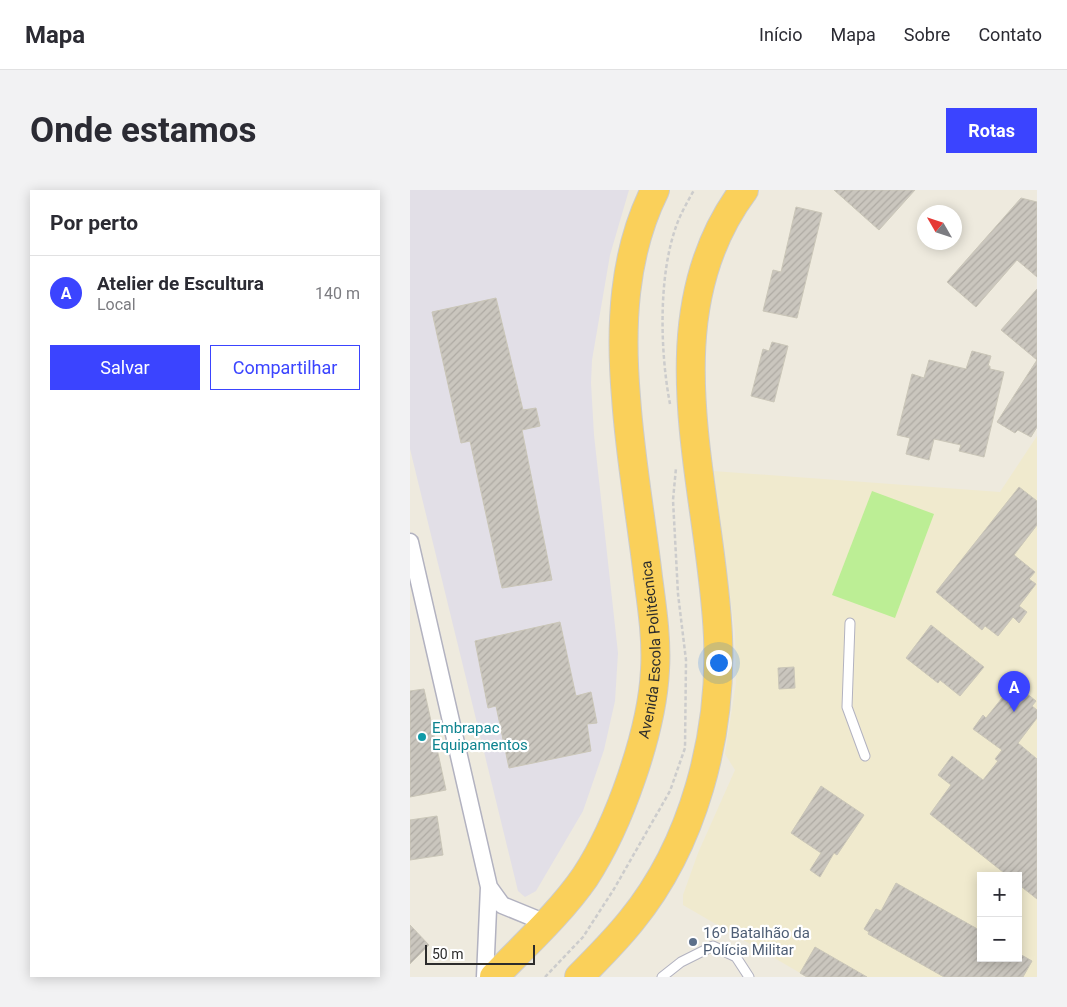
<!DOCTYPE html>
<html lang="pt">
<meta charset="utf-8">
<style>
:root{--surface:#fff;--page:#f2f2f3;--text:#2b2b33;--muted:#7c7c81;--line:#e1e1e2;--accent:#3b44ff}
body{margin:0;font-family:Roboto,sans-serif;background:var(--page);color:var(--text)}
.controls{position:absolute;right:15px;bottom:15px;display:grid;overflow:hidden;border-radius:0px;box-shadow:0 2px 12px #0003}
.controls button{width:45px;height:45px;display:grid;place-items:center;padding:0;border:0;border-bottom:1px solid var(--line);background:var(--surface);color:var(--text);font:25px sans-serif}
.compass{position:absolute;left:507px;top:15px;width:45px;height:45px;border-radius:50%;background:var(--surface);box-shadow:0 2px 12px #0003;rotate:309deg}
.scale{position:absolute;left:15px;bottom:12px;width:110px;box-sizing:border-box;padding-left:5px;border:2px solid #2c2c2c;border-top:0;font-size:14px;line-height:18px;white-space:nowrap;color:#2c2c2c;-webkit-text-stroke:4px #fff;paint-order:stroke}
.you{position:absolute;left:308px;top:472px;width:18px;height:18px;margin:-12px;border:4px solid #fff;border-radius:50%;background:#1a73e8;box-shadow:0 0 0 8px #1a73e833}
.badge{display:grid;place-items:center;width:32px;height:32px;border-radius:50%;background:var(--accent);color:#fff;font-size:16px;font-weight:700}
.pin{position:absolute;translate:-50% -41px;filter:drop-shadow(0 1px 2px #0008)}
.pin::after{content:'';position:absolute;top:26px;width:18px;height:15px;background:inherit;clip-path:polygon(0 0,100% 0,50% 100%)}
.list{margin:0;padding:0;list-style:none}
h2{display:flex;justify-content:space-between;align-items:center;height:65px;margin:0;padding:0 20px;font-size:21px}
h2 small{font-size:16px;font-weight:400;color:var(--muted)}
.list li{display:grid;grid-template-columns:32px 1fr auto;gap:15px;align-items:center;box-sizing:border-box;height:75px;padding:0 20px;border-top:1px solid var(--line)}
.list b{display:block;font-size:19px;white-space:nowrap}
.list p{margin:0;font-size:16px;white-space:nowrap;color:var(--muted)}
.list em{font-size:16px;font-style:normal;color:var(--muted)}
.actions{display:flex;gap:10px;padding:15px 20px}
.actions a{flex:1;padding:11px 0;border:1px solid var(--accent);border-radius:0px;text-align:center;font-size:18px;color:var(--accent)}
.actions .main{background:var(--accent);color:#fff}
.map{position:relative;flex:none;width:627px;height:787px;overflow:hidden;border-radius:0px}
header{display:flex;align-items:center;gap:30px;box-sizing:border-box;height:70px;padding:0 25px;background:var(--surface);border-bottom:1px solid var(--line)}
header strong{font-size:24px}
nav{display:flex;gap:28px;margin-inline-start:auto;font-size:18px}
.intro{display:flex;align-items:center;justify-content:space-between;box-sizing:border-box;height:120px;padding:0 30px}
h1{margin:0;font-size:35px}
.button{padding:12px 22px;border-radius:0px;background:var(--accent);color:#fff;font-size:18px;font-weight:700}
main{display:flex;gap:30px;padding:0 30px}
aside{flex:1;background:var(--surface);border-radius:0px;box-shadow:0 2px 12px #0003}
.map>svg:first-child{display:block}
.industrial{fill:#e2dfe7}
.education{fill:#f0eace;fill-rule:evenodd}
.pitch{fill:#bcee95}
.building{fill:url(#building-hatch);stroke:#cac6b8}
.lines{fill:none;stroke-linecap:round;stroke-linejoin:round}
.service-casing{stroke:#b2b2c0;stroke-width:11}
.minor-casing{stroke:#b2b2c0;stroke-width:19}
.trunk-casing{stroke:#ccc;stroke-width:30}
.path{stroke:#ccc;stroke-width:2.5;stroke-dasharray:4 2.5;stroke-linecap:butt}
.service{stroke:#fff;stroke-width:9}
.minor{stroke:#fff;stroke-width:16}
.trunk{stroke:#fad05a;stroke-width:28}
.culture-dot{fill:#0f9aa8;stroke:#fff;stroke-width:2}
.service-dot{fill:#5c6f8a;stroke:#fff;stroke-width:2}
.labels{text-anchor:middle;stroke-width:4.5;stroke-linejoin:round;paint-order:stroke}
.street-label{font-size:15px;fill:#2c2c2c;stroke:#fff}
.culture-label{font-size:15px;fill:#0d838f;stroke:#fff;text-anchor:start}
.service-label{font-size:15px;fill:#4e5e75;stroke:#fff;text-anchor:start}
</style>
<header>
<strong>Mapa</strong>
<nav><a>Início</a><a>Mapa</a><a>Sobre</a><a>Contato</a></nav>
</header>
<div class="intro"><h1>Onde estamos</h1><a class="button">Rotas</a></div>
<main>
<aside>
<h2>Por perto<small></small></h2>
<ul class="list">
<li><span class="badge">A</span><div><b>Atelier de Escultura</b><p>Local</p></div><em>140 m</em></li>
</ul>
<div class="actions"><a class="main">Salvar</a><a>Compartilhar</a></div>
</aside>
<div class="map">
<svg width="627" height="787" viewBox="0 0 627 787">
<defs>
<pattern id="building-hatch" width="6" height="6" patternUnits="userSpaceOnUse" patternTransform="scale(1.25)"><rect width="6" height="6" fill="#cac6be"/><path d="M-1 1l2-2M0 6l6-6M5 7l2-2" fill="none" stroke="#aeaaa3"/></pattern>
</defs>
<rect width="100%" height="100%" fill="#eeeade"/>
<path class="industrial" d="M 0,0 L 219,0 L 200,65 L 182,170 L 181,193 L 184,245 L 208,463 L 205,511 L 194,560 L 173,621 L 126,701 L 115,707 L 108,701 L 0,259 Z"/>
<path class="education" d="M 627,246 L 627,787 L 397,787 L 273,715 L 273,705 L 288,663 L 325,580 L 315,564 L 326,493 L 325,442 L 303,281 L 590,302 ZM 571,686 L 608,686 L 608,768 L 571,768 Z"/>
<path class="pitch" d="M 462,301 L 524,324 L 485,428 L 422,405 Z"/>
<path class="building" d="M 424,0 L 505,0 L 469,40 Z
M 611,8 L 627,12 L 627,87 L 607,70 L 566,117 L 537,92 Z
M 386,17 L 412,23 L 387,128 L 353,121 L 363,80 L 371,82 Z
M 627,99 L 627,237 L 621,247 L 608,240 L 605,243 L 587,232 L 627,170 L 591,140 Z
M 86,108 L 113,220 L 126,218 L 130,236 L 112,240 L 142,390 L 92,398 L 60,251 L 51,253 L 22,122 Z
M 362,152 L 378,156 L 364,212 L 341,206 L 353,159 L 359,161 Z
M 562,161 L 581,166 L 578,176 L 580,176 L 580,179 L 594,182 L 574,267 L 549,261 L 551,255 L 524,249 L 519,270 L 496,264 L 500,248 L 487,245 L 502,184 L 514,188 L 519,170 L 556,179 Z
M 609,297 L 627,311 L 627,335 L 604,365 L 625,382 L 619,389 L 626,394 L 609,416 L 617,422 L 609,433 L 603,427 L 588,446 L 575,436 L 572,440 L 526,402 Z
M 150,432 L 166,506 L 181,502 L 187,533 L 177,534 L 181,561 L 99,578 L 86,516 L 78,518 L 65,451 Z
M 521,435 L 574,477 L 550,506 L 530,490 L 528,493 L 496,468 Z
M 384,477 L 385,498 L 369,499 L 368,478 Z
M 604,493 L 626,511 L 622,516 L 627,520 L 627,528 L 608,553 L 627,569 L 627,709 L 608,694 L 608,686 L 598,686 L 520,624 L 541,595 L 528,585 L 542,566 L 573,590 L 588,571 L 585,569 L 592,560 L 563,539 L 573,525 L 576,528 Z
M 14,499 L 36,600 L 0,607 L 0,501 Z
M 411,596 L 454,625 L 427,665 L 424,663 L 410,687 L 400,680 L 411,663 L 381,643 Z
M 27,626 L 33,665 L 0,670 L 0,630 Z
M 486,693 L 571,741 L 571,768 L 608,768 L 608,763 L 622,771 L 613,787 L 534,787 L 458,744 L 459,742 L 454,739 L 466,719 L 471,721 Z
M 0,735 L 19,755 L 0,774 Z
M 405,757 L 457,787 L 397,787 L 390,783 Z"/>
<g class="lines">
<defs>
<path id="service" d="M 440,433 L 437,517 L 455,566
M 252,787 L 271,772 L 303,756 L 326,767 L 339,787"/>
<path id="minor" d="M 0,352 L 79,697 L 75,787
M 79,697 L 92,715 L 136,733"/>
<g id="trunk">
<path id="s1" d="M 84,787 C 114,756 151,722 175,687 C 209,635 242,542 245,480 C 247,450 242,417 238,387 C 231,327 220,267 216,207 C 210,137 213,64 245,0"/>
<path d="M 169,787 C 187,769 205,751 221,731 C 284,654 312,545 308,447 C 302,300 236,131 334,0"/>
</g>
</defs>
<use href="#service" class="service-casing"/>
<use href="#minor" class="minor-casing"/>
<use href="#trunk" class="trunk-casing"/>
<path class="path" d="M 260,214 C 250,162 248,84 267,34 C 271,23 278,11 284,0
M 135,787 L 173,747 L 204,699 L 260,601 L 275,558 L 276,470 L 268,404 L 263,310 L 266,278"/>
<use href="#service" class="service"/>
<use href="#minor" class="minor"/>
<use href="#trunk" class="trunk"/>
</g>
<circle class="culture-dot" cx="12" cy="547" r="5"/>
<circle class="service-dot" cx="283" cy="752" r="5"/>
<g class="labels">
<g class="street-label">
<text dy="5" stroke="none"><textPath href="#s1" startOffset="376">Avenida Escola Politécnica</textPath></text>
</g>
<g class="culture-label">
<text x="22" y="543">Embrapac<tspan x="22" dy="17">Equipamentos</tspan></text>
</g>
<g class="service-label">
<text x="293" y="748">16º Batalhão da<tspan x="293" dy="17">Polícia Militar</tspan></text>
</g>
</g>
</svg>
<div class="controls">
<button>+</button>
<button>−</button>
</div>
<svg class="compass" viewBox="-18 -18 36 36"><path d="M0-13l5 13h-10z" fill="#e53935"/><path d="M0 13l5-13h-10z" fill="#7c7c81"/></svg>
<div class="scale">50 m</div>
<div class="you"></div>
<div class="pin badge" style="left:604px;top:522px">A</div>
</div>
</main>
